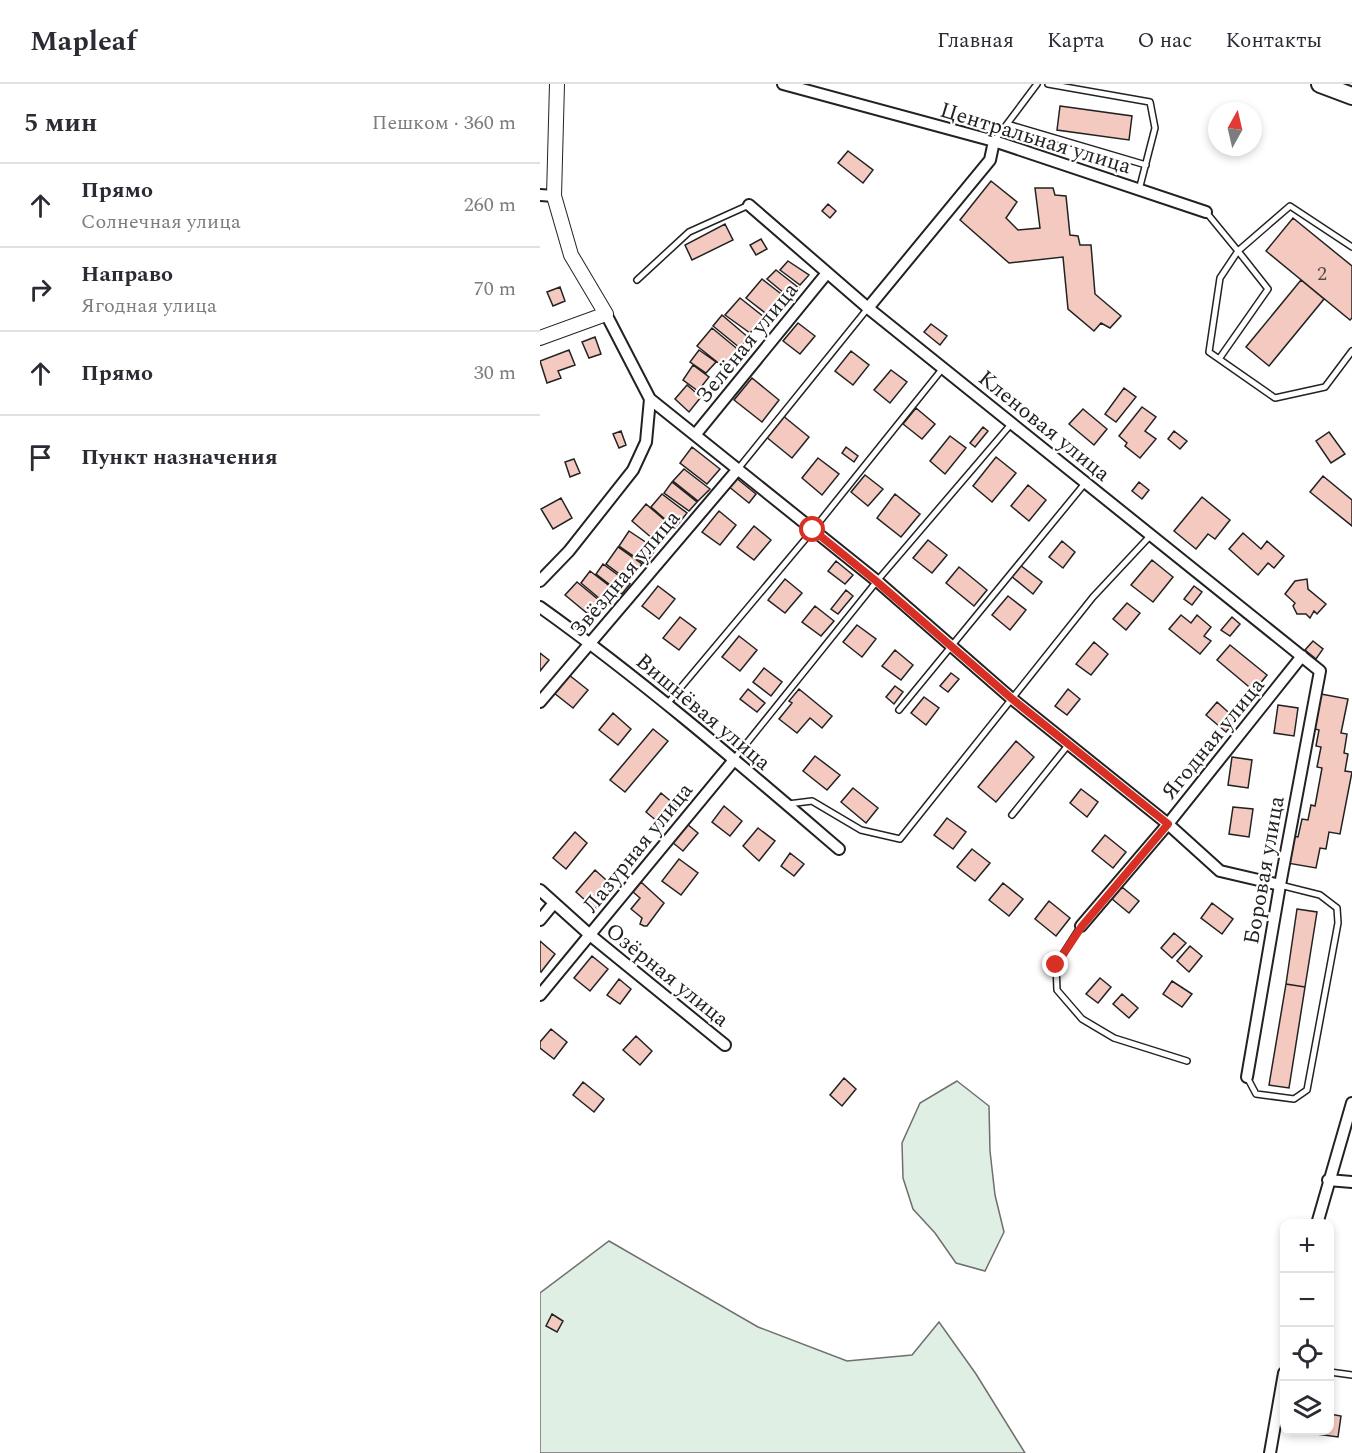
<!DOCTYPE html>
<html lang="ru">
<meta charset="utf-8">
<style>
:root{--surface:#fff;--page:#f7f7f7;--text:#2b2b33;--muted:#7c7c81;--line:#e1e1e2}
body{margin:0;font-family:Spectral,serif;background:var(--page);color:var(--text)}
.controls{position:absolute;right:18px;bottom:18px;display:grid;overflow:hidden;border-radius:12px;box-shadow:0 3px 9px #0003}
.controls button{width:54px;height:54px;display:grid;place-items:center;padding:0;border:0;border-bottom:2px solid var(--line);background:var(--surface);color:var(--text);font:30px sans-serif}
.compass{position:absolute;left:668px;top:18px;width:54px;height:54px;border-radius:50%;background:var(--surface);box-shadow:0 3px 9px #0003;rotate:8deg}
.stop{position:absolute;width:18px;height:18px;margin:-14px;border:4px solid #d93025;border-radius:50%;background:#fff}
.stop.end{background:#d93025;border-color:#fff;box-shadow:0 2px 6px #0008}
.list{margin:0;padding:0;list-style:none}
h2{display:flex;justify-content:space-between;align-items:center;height:78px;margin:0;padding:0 24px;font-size:26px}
h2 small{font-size:20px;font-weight:400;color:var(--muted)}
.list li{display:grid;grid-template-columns:39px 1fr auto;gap:18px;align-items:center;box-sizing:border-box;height:84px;padding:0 24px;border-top:2px solid var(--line)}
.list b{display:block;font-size:22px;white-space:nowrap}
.list p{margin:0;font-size:20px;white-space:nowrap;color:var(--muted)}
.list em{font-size:20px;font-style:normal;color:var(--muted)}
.icon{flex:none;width:33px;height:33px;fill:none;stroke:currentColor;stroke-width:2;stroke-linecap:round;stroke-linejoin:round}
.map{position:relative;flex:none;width:812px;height:1369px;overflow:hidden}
header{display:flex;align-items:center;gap:36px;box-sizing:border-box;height:84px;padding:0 30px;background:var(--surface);border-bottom:2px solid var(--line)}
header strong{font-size:28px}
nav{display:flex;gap:33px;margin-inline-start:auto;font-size:21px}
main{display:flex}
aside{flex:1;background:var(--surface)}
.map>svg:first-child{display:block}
.green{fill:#e0efe3;stroke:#6f6f6f;stroke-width:1.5}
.building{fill:#f3c9c0;stroke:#222;stroke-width:1.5}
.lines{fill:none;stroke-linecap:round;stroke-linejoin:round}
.service-casing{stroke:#222;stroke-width:8}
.minor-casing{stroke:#222;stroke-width:14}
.tertiary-casing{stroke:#222;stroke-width:16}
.primary-casing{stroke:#222;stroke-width:20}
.service{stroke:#fff;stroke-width:5}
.minor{stroke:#fff;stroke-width:10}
.tertiary{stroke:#fff;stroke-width:14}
.primary{stroke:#fff;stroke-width:16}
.route{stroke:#d93025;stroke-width:8}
.labels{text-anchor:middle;stroke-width:4.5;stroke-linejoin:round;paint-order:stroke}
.number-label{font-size:20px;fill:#564c4a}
.street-label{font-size:22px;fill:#222;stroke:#fff}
</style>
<header>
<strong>Mapleaf</strong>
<nav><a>Главная</a><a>Карта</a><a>О нас</a><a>Контакты</a></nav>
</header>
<main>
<aside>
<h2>5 мин<small>Пешком · 360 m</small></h2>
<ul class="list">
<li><svg class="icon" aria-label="ahead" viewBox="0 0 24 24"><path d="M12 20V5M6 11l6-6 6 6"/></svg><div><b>Прямо</b><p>Солнечная улица</p></div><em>260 m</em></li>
<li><svg class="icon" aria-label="right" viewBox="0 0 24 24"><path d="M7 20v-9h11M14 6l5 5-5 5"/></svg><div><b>Направо</b><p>Ягодная улица</p></div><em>70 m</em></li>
<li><svg class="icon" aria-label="ahead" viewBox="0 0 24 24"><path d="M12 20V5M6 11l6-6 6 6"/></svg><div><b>Прямо</b></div><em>30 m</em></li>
<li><svg class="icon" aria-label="arrive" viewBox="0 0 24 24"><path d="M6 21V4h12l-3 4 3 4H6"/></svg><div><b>Пункт назначения</b></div></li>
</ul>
</aside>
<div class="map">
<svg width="812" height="1369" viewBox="0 0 812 1369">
<rect width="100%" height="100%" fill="#fff"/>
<path class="green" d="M 417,997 L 449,1022 L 450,1067 L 455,1111 L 464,1148 L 445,1187 L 416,1179 L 395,1149 L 373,1125 L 363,1094 L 362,1059 L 380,1019 Z
M 69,1157 L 218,1243 L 307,1277 L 372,1271 L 399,1238 L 436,1290 L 485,1369 L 0,1369 L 0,1209 Z"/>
<path class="building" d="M 520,22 L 592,32 L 589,56 L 517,46 Z
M 308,67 L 333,86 L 323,99 L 298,79 Z
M 451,97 L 477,118 L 466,134 L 478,146 L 500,144 L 495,104 L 513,104 L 515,111 L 526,112 L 530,151 L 538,152 L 540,161 L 551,161 L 555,210 L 581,232 L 570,244 L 561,239 L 554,247 L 528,225 L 523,173 L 469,179 L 420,136 Z
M 288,120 L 296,127 L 290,134 L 282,127 Z
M 753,134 L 812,182 L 812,234 L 810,236 L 726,167 Z
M 185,140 L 193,156 L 152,176 L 145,161 Z
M 221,155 L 227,165 L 216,171 L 210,161 Z
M 248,177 L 269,191 L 260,201 L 240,186 Z
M 236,186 L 259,204 L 250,214 L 227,195 Z
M 222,195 L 249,216 L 233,235 L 206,214 Z
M 761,196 L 784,215 L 729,282 L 706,263 Z
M 20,203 L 25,217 L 13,222 L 7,208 Z
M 200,214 L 224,233 L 210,249 L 185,231 Z
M 182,231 L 209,254 L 200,264 L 173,242 Z
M 258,239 L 275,252 L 260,270 L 243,257 Z
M 391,240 L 407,252 L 400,261 L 384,248 Z
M 172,244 L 201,268 L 186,285 L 157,262 Z
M 55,253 L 61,270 L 49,274 L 42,258 Z
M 29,266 L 35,281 L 18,287 L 21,294 L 7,299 L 0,277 Z
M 159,266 L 176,278 L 166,289 L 150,278 Z
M 311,267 L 329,281 L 313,301 L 295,287 Z
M 153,281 L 169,293 L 158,307 L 143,296 Z
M 351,286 L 367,298 L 350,319 L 334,306 Z
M 212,294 L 239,316 L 222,338 L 194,316 Z
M 147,301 L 161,313 L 149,328 L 135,315 Z
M 584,304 L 596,313 L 576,338 L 565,330 Z
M 602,323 L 616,333 L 605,347 L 616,355 L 600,374 L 585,362 L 587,359 L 579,352 Z
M 376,324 L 395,340 L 382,355 L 363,340 Z
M 543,325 L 567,345 L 554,361 L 529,340 Z
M 242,331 L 269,353 L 252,374 L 225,352 Z
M 443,343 L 448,347 L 435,363 L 430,359 Z
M 81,347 L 86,361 L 79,364 L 73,350 Z
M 634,347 L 647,357 L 640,365 L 628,355 Z
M 789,348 L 805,370 L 791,379 L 776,357 Z
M 410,352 L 426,364 L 405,390 L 390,377 Z
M 152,363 L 180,385 L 167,400 L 140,379 Z
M 306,363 L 318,372 L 314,378 L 302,369 Z
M 456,373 L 476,389 L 452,418 L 433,402 Z
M 278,374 L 299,390 L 282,411 L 262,394 Z
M 34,375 L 40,389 L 30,393 L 25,378 Z
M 144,385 L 170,405 L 158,417 L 133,397 Z
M 325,391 L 343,405 L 328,422 L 311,408 Z
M 783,392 L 812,416 L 812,442 L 770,408 Z
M 195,393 L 216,410 L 209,419 L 188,402 Z
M 132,398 L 157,418 L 149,427 L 124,409 Z
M 599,398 L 609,406 L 602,415 L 592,407 Z
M 488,401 L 506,416 L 489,437 L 471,422 Z
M 122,410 L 147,429 L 135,444 L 111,423 Z
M 355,410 L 380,430 L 361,453 L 337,434 Z
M 662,413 L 690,436 L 675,455 L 668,450 L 656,465 L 634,447 Z
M 21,414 L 32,434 L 13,445 L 1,425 Z
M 106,420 L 127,438 L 113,455 L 92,437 Z
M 179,427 L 196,441 L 180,461 L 162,448 Z
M 214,442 L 231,456 L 214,476 L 197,463 Z
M 89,447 L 116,465 L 105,480 L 79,462 Z
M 703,449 L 721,465 L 727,457 L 744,472 L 734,484 L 728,479 L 718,491 L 689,465 Z
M 388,456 L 407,471 L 392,489 L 373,474 Z
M 522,457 L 535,468 L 523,484 L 509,473 Z
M 78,463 L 102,480 L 89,497 L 66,480 Z
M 612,476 L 633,493 L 613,518 L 591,501 Z
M 296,477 L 313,491 L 305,500 L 288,487 Z
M 63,480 L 90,500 L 82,510 L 56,490 Z
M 480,481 L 502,498 L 493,510 L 471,492 Z
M 419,483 L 447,506 L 434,522 L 406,499 Z
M 50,487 L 76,507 L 66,520 L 41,499 Z
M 245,495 L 262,509 L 245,529 L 228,516 Z
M 767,495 L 768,505 L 786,520 L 777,530 L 774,527 L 770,534 L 766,530 L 757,530 L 753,522 L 755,519 L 745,510 L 755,497 Z
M 37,498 L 60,517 L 48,530 L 25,511 Z
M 118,502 L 135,515 L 119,535 L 102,522 Z
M 654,502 L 662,508 L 652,521 L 644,515 Z
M 306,506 L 313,512 L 298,530 L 291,525 Z
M 468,512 L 486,526 L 470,546 L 452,531 Z
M 587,519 L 600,529 L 586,546 L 573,535 Z
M 275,522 L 294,537 L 281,552 L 262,538 Z
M 641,531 L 651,539 L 657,531 L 671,543 L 664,552 L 671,557 L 660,570 L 629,545 Z
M 140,533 L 156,545 L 139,566 L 123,554 Z
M 692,533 L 700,540 L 690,552 L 681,546 Z
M 317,541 L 336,555 L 322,573 L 303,558 Z
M 199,552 L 217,566 L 200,587 L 182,573 Z
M 773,557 L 783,565 L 776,575 L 765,566 Z
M 554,558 L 568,570 L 551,591 L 536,580 Z
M 690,561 L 727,591 L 714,607 L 677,576 Z
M 355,566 L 373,581 L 361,596 L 342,582 Z
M 0,569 L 9,576 L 0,587 Z
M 224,584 L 242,598 L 231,612 L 213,598 Z
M 411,589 L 419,595 L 408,608 L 400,602 Z
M 29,591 L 48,606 L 33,624 L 14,609 Z
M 355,602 L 363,608 L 354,620 L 346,613 Z
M 208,605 L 225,619 L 217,628 L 200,615 Z
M 259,605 L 292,632 L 282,644 L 270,634 L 257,649 L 239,635 L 252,619 L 249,617 Z
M 528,605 L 540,615 L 527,631 L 515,622 Z
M 781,610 L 808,615 L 801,649 L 807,650 L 804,669 L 808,670 L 805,687 L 812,688 L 800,750 L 789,748 L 786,765 L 780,764 L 776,784 L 747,779 L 752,752 L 758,753 L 762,735 L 768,736 L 771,721 L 775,722 L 782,684 L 777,683 L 781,663 L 776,662 L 779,646 L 775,645 Z
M 384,613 L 399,624 L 386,641 L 371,629 Z
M 677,618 L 696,635 L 686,648 L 666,631 Z
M 738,621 L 758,624 L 754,652 L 734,649 Z
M 73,629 L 91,645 L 78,661 L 59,646 Z
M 113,645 L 128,657 L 85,708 L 70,696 Z
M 476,657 L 494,673 L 456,718 L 438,703 Z
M 275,672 L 300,691 L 287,706 L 263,687 Z
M 692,673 L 712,676 L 708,704 L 688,701 Z
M 313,704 L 338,724 L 326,739 L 301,718 Z
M 541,705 L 558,718 L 547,733 L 530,719 Z
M 121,709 L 139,724 L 124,743 L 106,728 Z
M 184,722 L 202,737 L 190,752 L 172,738 Z
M 693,723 L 713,725 L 709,753 L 689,750 Z
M 407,734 L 426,748 L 413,765 L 394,751 Z
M 147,740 L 158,749 L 143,767 L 132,758 Z
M 218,744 L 235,757 L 219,777 L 203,762 Z
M 35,748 L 47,759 L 26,785 L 13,774 Z
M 565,751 L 586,768 L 573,784 L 552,767 Z
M 432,765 L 450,779 L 435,797 L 417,783 Z
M 250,769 L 264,780 L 254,792 L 241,782 Z
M 139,775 L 158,789 L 141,811 L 122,797 Z
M 55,786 L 74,803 L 55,825 L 36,808 Z
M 101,798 L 124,819 L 107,842 L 104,842 L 100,840 L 102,834 L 91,825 L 100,814 L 93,808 Z
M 463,799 L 483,815 L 469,832 L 449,816 Z
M 582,803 L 599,817 L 589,829 L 572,815 Z
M 509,817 L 530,834 L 516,852 L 495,835 Z
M 672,819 L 693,835 L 682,850 L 661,834 Z
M 757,825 L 777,828 L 765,903 L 746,900 Z
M 634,849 L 646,859 L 632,874 L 621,864 Z
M 0,857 L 15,870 L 1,888 L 0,887 Z
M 650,862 L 662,872 L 649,888 L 637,877 Z
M 52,872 L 68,885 L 50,907 L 34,894 Z
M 560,894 L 571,903 L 558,919 L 546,910 Z
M 79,895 L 91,905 L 80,920 L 67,911 Z
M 632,897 L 652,910 L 642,923 L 623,910 Z
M 746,900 L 765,903 L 749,1004 L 729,1001 Z
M 582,910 L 598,924 L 589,934 L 573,920 Z
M 11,945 L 27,958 L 14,975 L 0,964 L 0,958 Z
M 96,952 L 112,967 L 100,981 L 83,966 Z
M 304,994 L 316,1005 L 302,1022 L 290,1011 Z
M 43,998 L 64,1015 L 54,1028 L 33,1011 Z
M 12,1230 L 23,1237 L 17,1248 L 6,1242 Z
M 790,1330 L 801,1332 L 798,1353 L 777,1350 L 777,1346 L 790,1346 Z"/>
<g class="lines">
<defs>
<path id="service" d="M 508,0 L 610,18 L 615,44 L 599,106
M 467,40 L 606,81
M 455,56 L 497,0
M 666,128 L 698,167 L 680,194 L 669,268 L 735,314 L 785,303 L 812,267
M 97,196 L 149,148 L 209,121
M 679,275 L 728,205 L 698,167 L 750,122 L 812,163
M 198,385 L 328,224
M 127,620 L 273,446 L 403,284
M 359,626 L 546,398
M 194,675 L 337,497 L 472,339
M 248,720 L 272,717 L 321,746 L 360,755 L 553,513 L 611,451
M 472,731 L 529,660
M 541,842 L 516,881 L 517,906 L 542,935 L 574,954 L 647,977
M 707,993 L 716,1010 L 754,1015 L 767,1006 L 798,839 L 797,824 L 780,811 L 740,801
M 790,1288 L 812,1291"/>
<path id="minor" d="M 243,0 L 454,57 L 666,128
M 0,111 L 14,112
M 209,121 L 328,224 L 780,587 L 740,801 L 707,993
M 328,224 L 450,76 L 454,57
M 66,230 L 110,315 L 337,497 L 471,614 L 628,740 L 680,787 L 740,801
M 155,351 L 287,189
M 0,497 L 29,467 L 93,386 L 106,358 L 110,315
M 0,523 C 105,598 202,682 299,765
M 0,618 L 198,385
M 0,806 L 50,851 L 185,961
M 0,836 L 14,819
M 541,842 L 628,740 L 762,572
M 0,911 L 194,676
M 788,1096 L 812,1098
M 777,1140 L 812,1019
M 730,1369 L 744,1289"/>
<path id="tertiary" d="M 0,254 L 66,230 L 31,171 L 14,112 L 17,0"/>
<path id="primary" d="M 780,0 L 812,12"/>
</defs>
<use href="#service" class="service-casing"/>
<use href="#minor" class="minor-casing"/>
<use href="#tertiary" class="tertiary-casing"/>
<use href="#primary" class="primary-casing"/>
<use href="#service" class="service"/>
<use href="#minor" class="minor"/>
<use href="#tertiary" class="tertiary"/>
<use href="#primary" class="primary"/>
</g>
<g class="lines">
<path class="route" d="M 273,446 L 336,497 L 471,614 L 628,740 L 542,842 L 516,881"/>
</g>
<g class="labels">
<g class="number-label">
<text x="782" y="196">2</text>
</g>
<g class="street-label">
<text transform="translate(496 53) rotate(17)" y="8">Центральная улица</text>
<text transform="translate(206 258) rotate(-51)" y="8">Зелёная улица</text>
<text transform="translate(505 341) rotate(39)" y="8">Кленовая улица</text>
<text transform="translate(84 489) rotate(-50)" y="8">Звёздная улица</text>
<text transform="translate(164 627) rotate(40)" y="8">Вишнёвая улица</text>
<text transform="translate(672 654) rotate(-51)" y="8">Ягодная улица</text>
<text transform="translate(97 763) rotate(-51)" y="8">Лазурная улица</text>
<text transform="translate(723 786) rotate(-80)" y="8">Боровая улица</text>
<text transform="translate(128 890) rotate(39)" y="8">Озёрная улица</text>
</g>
</g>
</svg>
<div class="controls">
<button>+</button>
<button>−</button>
<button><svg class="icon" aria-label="locate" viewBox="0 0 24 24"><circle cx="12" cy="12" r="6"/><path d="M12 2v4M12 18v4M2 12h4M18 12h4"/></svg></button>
<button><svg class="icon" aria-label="layers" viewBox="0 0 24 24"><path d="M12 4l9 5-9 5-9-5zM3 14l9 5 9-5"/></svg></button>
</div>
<svg class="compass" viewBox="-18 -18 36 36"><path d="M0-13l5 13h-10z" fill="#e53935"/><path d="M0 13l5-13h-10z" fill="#7c7c81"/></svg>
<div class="stop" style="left:273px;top:446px"></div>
<div class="stop end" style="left:516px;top:881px"></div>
</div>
</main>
